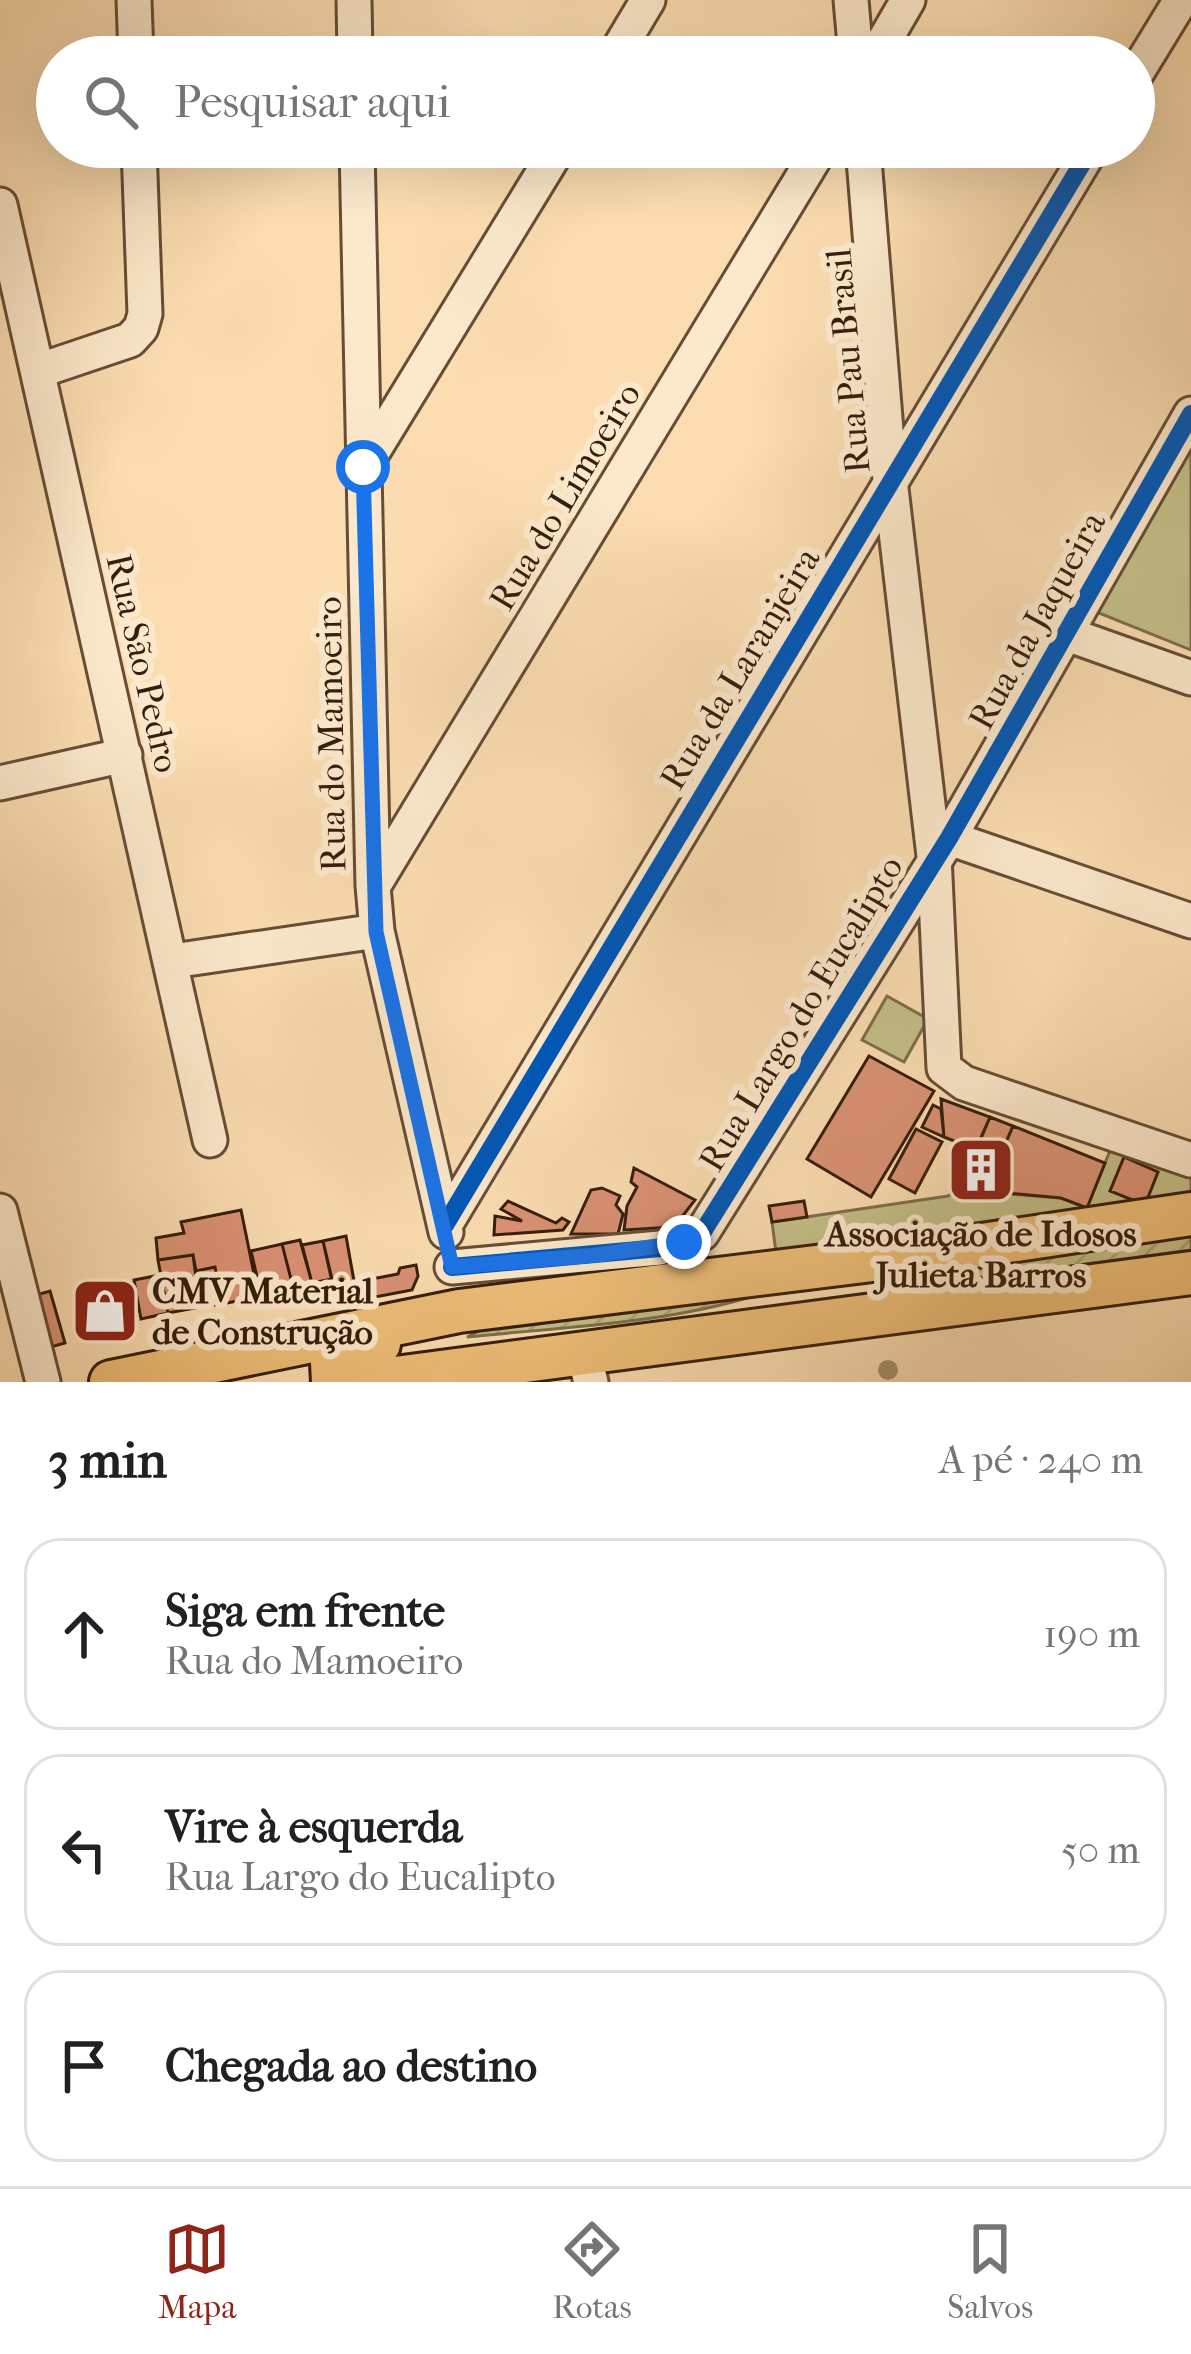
<!DOCTYPE html>
<html lang="pt">
<meta charset="utf-8">
<style>
:root{--surface:#fff;--page:#f6f6f6;--text:#202124;--muted:#757577;--line:#e0e0e0;--accent:#8f2418}
body{margin:0;font-family:"IM FELL French Canon",serif;background:var(--page);color:var(--text)}
.stop{position:absolute;width:36px;height:36px;margin:-27px;border:9px solid #1a73e8;border-radius:50%;background:#fff}
.stop.end{background:#1a73e8;border-color:#fff;box-shadow:0 3px 12px #0008}
.list{margin:0;padding:0;list-style:none}
h2{display:flex;justify-content:space-between;align-items:center;height:156px;margin:0;padding:0 48px;font-size:51px}
h2 small{font-size:39px;font-weight:400;color:var(--muted)}
.list li{display:grid;grid-template-columns:78px 1fr auto;gap:36px;align-items:center;box-sizing:border-box;height:192px;margin:0 24px 24px;padding:0 24px;border:3px solid var(--line);border-radius:36px}
.list b{display:block;font-size:45px;white-space:nowrap}
.list p{margin:0;font-size:39px;white-space:nowrap;color:var(--muted)}
.list em{font-size:39px;font-style:normal;color:var(--muted)}
.icon{flex:none;width:66px;height:66px;fill:none;stroke:currentColor;stroke-width:2;stroke-linecap:round;stroke-linejoin:round}
.map{position:relative;flex:none;width:1191px;height:1382px;overflow:hidden}
.search{position:absolute;background:var(--surface);box-shadow:0 12px 48px #0002;left:36px;right:36px;top:36px;height:132px;display:flex;align-items:center;gap:30px;box-sizing:border-box;padding:0 42px;border-radius:66px;color:var(--muted);font-size:45px}
.sheet{height:804px;background:var(--surface)}
nav{display:flex;justify-content:space-around;align-items:center;box-sizing:border-box;height:168px;border-top:3px solid var(--line);background:var(--surface);font-size:33px;color:var(--muted)}
nav a{display:grid;justify-items:center;gap:6px}
nav .on{color:var(--accent)}
.map>svg:first-child{display:block}
.park{fill:#c4bf88;stroke:#7d6e4a;stroke-width:3}
.garden{fill:url(#garden-furrows);stroke:#7d6e4a;stroke-width:3}
.building{fill:#da9274;stroke:#361d0c;stroke-width:3}
.lines{fill:none;stroke-linecap:round;stroke-linejoin:round}
.minor-casing{stroke:#674d35;stroke-width:39}
.major-casing{stroke:#361d0c;stroke-width:48}
.minor{stroke:#fce9cc;stroke-width:33}
.major{stroke:#eebe78;stroke-width:42}
.cycleway-casing{stroke:#fce9cc;stroke-width:26}
.cycleway{stroke:#0057b8;stroke-width:18}
.tree{fill:#a68e6b}
.route{stroke:#1a73e8;stroke-width:15}
.labels{text-anchor:middle;stroke-width:12;stroke-linejoin:round;paint-order:stroke}
.street-label{font-size:36px;fill:#361d0c;stroke:#fce9cc}
.poi-label{font-size:36px;font-weight:bold;fill:#361d0c;stroke:#fce9cc}
</style>
<div class="map">
<svg width="1191" height="1382" viewBox="0 0 1191 1382">
<defs>
<pattern id="garden-furrows" width="10" height="10" patternUnits="userSpaceOnUse" patternTransform="scale(3)"><rect width="10" height="10" fill="#c4bf88"/><path d="M-1 1l2-2M0 10L10 0M9 11l2-2" fill="none" stroke="#a9a474"/></pattern>
</defs>
<rect width="100%" height="100%" fill="#fbddb1"/>
<filter id="stains"><feTurbulence type="fractalNoise" baseFrequency=".00167" numOctaves="4"/><feColorMatrix values="0 0 0 0 .2 0 0 0 0 .09 0 0 0 0 .02 0 0 0 .5 -.17"/></filter>
<radialGradient id="worn" r=".72"><stop offset=".6" stop-color="#630" stop-opacity="0"/><stop offset="1" stop-color="#630" stop-opacity=".3"/></radialGradient>
<path class="park" d="M 1191,443 L 1191,650 L 1089,609 Z
M 887,996 L 928,1019 L 904,1062 L 862,1040 Z
M 1114,1141 L 1191,1166 L 1191,1201 L 777,1260 L 772,1222 L 948,1196 L 958,1190 L 1061,1198 L 1087,1207 Z"/>
<path class="garden" d="M 1191,1227 L 1191,1250 L 944,1283 L 941,1260 Z
M 757,1295 C 664,1324 563,1327 467,1337 L 493,1324 Z"/>
<path class="building" d="M 869,1056 L 934,1091 L 871,1197 L 807,1159 Z
M 941,1099 L 990,1117 L 976,1150 L 944,1137 Z
M 933,1105 L 941,1109 L 944,1137 L 922,1127 Z
M 990,1117 L 1013,1126 L 985,1191 L 958,1190 Z
M 1013,1126 L 1105,1163 L 1087,1208 L 1061,1198 L 985,1191 Z
M 916,1129 L 942,1142 L 915,1193 L 889,1179 Z
M 1124,1157 L 1158,1172 L 1145,1205 L 1110,1191 Z
M 634,1168 L 695,1200 L 674,1227 L 624,1230 L 627,1206 L 637,1187 L 631,1182 Z
M 602,1188 L 620,1196 L 616,1205 L 623,1214 L 618,1234 L 571,1234 L 591,1190 Z
M 508,1201 L 556,1223 L 562,1218 L 569,1222 L 563,1230 L 494,1235 L 495,1216 L 522,1221 L 501,1209 Z
M 804,1201 L 807,1217 L 772,1222 L 769,1206 Z
M 241,1210 L 254,1274 L 242,1277 L 247,1299 L 222,1304 L 215,1267 L 196,1271 L 193,1255 L 158,1260 L 156,1238 L 184,1233 L 181,1222 Z
M 346,1236 L 354,1281 L 333,1286 L 323,1241 Z
M 300,1240 L 312,1283 L 293,1287 L 282,1244 Z
M 323,1241 L 332,1279 L 312,1283 L 302,1245 Z
M 282,1244 L 293,1287 L 261,1294 L 251,1251 Z
M 193,1255 L 200,1307 L 168,1313 L 158,1260 Z
M 416,1265 L 418,1276 L 412,1290 L 375,1297 L 372,1279 L 398,1274 L 400,1268 Z
M 215,1267 L 222,1304 L 200,1307 L 196,1271 Z
M 160,1275 L 168,1313 L 141,1319 L 134,1280 Z
M 117,1283 L 131,1328 L 93,1339 L 80,1293 Z
M 50,1291 L 65,1343 L 44,1349 L 29,1297 Z"/>
<g class="lines">
<defs>
<path id="minor" d="M 134,0 L 136,57
M 354,0 L 355,57
M 851,0 L 856,57
M 614,57 L 648,0
M 875,57 L 908,0
M 1134,77 L 1181,0
M 357,147 L 373,886 L 377,931 L 446,1232
M 863,147 L 890,480 L 934,856 L 944,1068 L 964,1083 L 1191,1160
M 0,205 L 210,1140
M 38,371 L 130,340 L 141,328 L 145,314 L 139,147
M 364,466 L 559,147
M 1067,634 L 1191,678
M 0,783 L 125,755
M 949,838 L 1191,921
M 374,885 L 821,147
M 173,961 L 377,931
M 0,1211 L 43,1382
M 445,1225 L 1092,147
M 452,1267 L 660,1248 L 702,1233 L 949,838 L 1191,414
M 583,1352 L 591,1382"/>
<path id="major" d="M 111,1382 L 459,1311 L 921,1254 L 1191,1214
M 333,1382 L 332,1363 L 337,1355 L 379,1344
M 365,1382 L 1191,1273"/>
</defs>
<use href="#minor" class="minor-casing"/>
<use href="#major" class="major-casing"/>
<use href="#minor" class="minor"/>
<use href="#major" class="major"/>
<defs>
<path id="cycleway" d="M 445,1225 L 1092,147
M 452,1267 L 660,1248 L 702,1233 L 949,838 L 1191,414"/>
</defs>
<use href="#cycleway" class="cycleway-casing"/>
<use href="#cycleway" class="cycleway"/>
</g>
<circle class="tree" cx="888" cy="1370" r="10"/>
<g class="lines">
<path class="route" d="M 363,467 L 376,932 L 452,1267 L 597,1255 L 684,1242"/>
</g>
<defs>
<symbol id="building-square" viewBox="-11 -11 22 22"><rect x="-9" y="-9" width="18" height="18" rx="4" fill="#8f2418" stroke="#fce9cc"/><path d="M-4-6H4V6H1V3H-1V6H-4ZM-2.5-4.3h1.7v1.8h-1.7ZM.8-4.3h1.7v1.8H.8ZM-2.5-1h1.7V.8h-1.7ZM.8-1h1.7V.8H.8Z" fill="#fff"/></symbol>
<symbol id="shop-square" viewBox="-11 -11 22 22"><rect x="-9" y="-9" width="18" height="18" rx="4" fill="#8f2418" stroke="#fce9cc"/><path d="M-5-2.5h2.3a2.7 3.5 0 0 1 5.4 0H5L5.5 6h-11ZM-1.5-2.5h3a1.5 2.3 0 0 0-3 0Z" fill="#fff"/></symbol>
</defs>
<g fill-rule="evenodd">
<use href="#building-square" x="943" y="1132" width="76" height="76"/>
<use href="#shop-square" x="67" y="1273" width="76" height="76"/>
</g>
<g class="labels">
<g class="street-label">
<text transform="translate(847 361) rotate(-95)" y="13">Rua Pau Brasil</text>
<text transform="translate(564 496) rotate(-59)" y="13">Rua do Limoeiro</text>
<text transform="translate(1036 620) rotate(-61)" y="13">Rua da Jaqueira</text>
<text transform="translate(144 663) rotate(77)" y="13">Rua São Pedro</text>
<text transform="translate(739 668) rotate(-59)" y="13">Rua da Laranjeira</text>
<text transform="translate(330 734) rotate(-91)" y="13">Rua do Mamoeiro</text>
<text transform="translate(800 1013) rotate(-59)" y="13">Rua Largo do Eucalipto</text>
</g>
<g class="poi-label">
<text x="981" y="1246">Associação de Idosos<tspan x="981" dy="41">Julieta Barros</tspan></text>
<text x="152" y="1303" text-anchor="start">CMV Material<tspan x="152" dy="41">de Construção</tspan></text>
</g>
</g>
<rect width="100%" height="100%" filter="url(#stains)"/>
<rect width="100%" height="100%" fill="url(#worn)"/>
</svg>
<div class="stop" style="left:363px;top:467px"></div>
<div class="stop end" style="left:684px;top:1242px"></div>
<div class="search"><svg class="icon" aria-label="search" viewBox="0 0 24 24"><circle cx="10" cy="10" r="6"/><path d="M15 15l6 6"/></svg>Pesquisar aqui</div>
</div>
<section class="sheet">
<h2>3 min<small>A pé · 240 m</small></h2>
<ul class="list">
<li><svg class="icon" aria-label="ahead" viewBox="0 0 24 24"><path d="M12 20V5M6 11l6-6 6 6"/></svg><div><b>Siga em frente</b><p>Rua do Mamoeiro</p></div><em>190 m</em></li>
<li><svg class="icon" aria-label="left" viewBox="0 0 24 24"><path d="M17 20v-9H6M10 6l-5 5 5 5"/></svg><div><b>Vire à esquerda</b><p>Rua Largo do Eucalipto</p></div><em>50 m</em></li>
<li><svg class="icon" aria-label="arrive" viewBox="0 0 24 24"><path d="M6 21V4h12l-3 4 3 4H6"/></svg><div><b>Chegada ao destino</b></div></li>
</ul>
</section>
<nav>
<a class="on"><svg class="icon" aria-label="map" viewBox="0 0 24 24"><path d="M3 6l6-2 6 2 6-2v14l-6 2-6-2-6 2zM9 4v14M15 6v14"/></svg>Mapa</a>
<a><svg class="icon" aria-label="directions" viewBox="0 0 24 24"><path d="M12 3l9 9-9 9-9-9zM9 14v-3h6M13 9l2 2-2 2"/></svg>Rotas</a>
<a><svg class="icon" aria-label="saved" viewBox="0 0 24 24"><path d="M7 4h10v16l-5-4-5 4z"/></svg>Salvos</a>
</nav>
